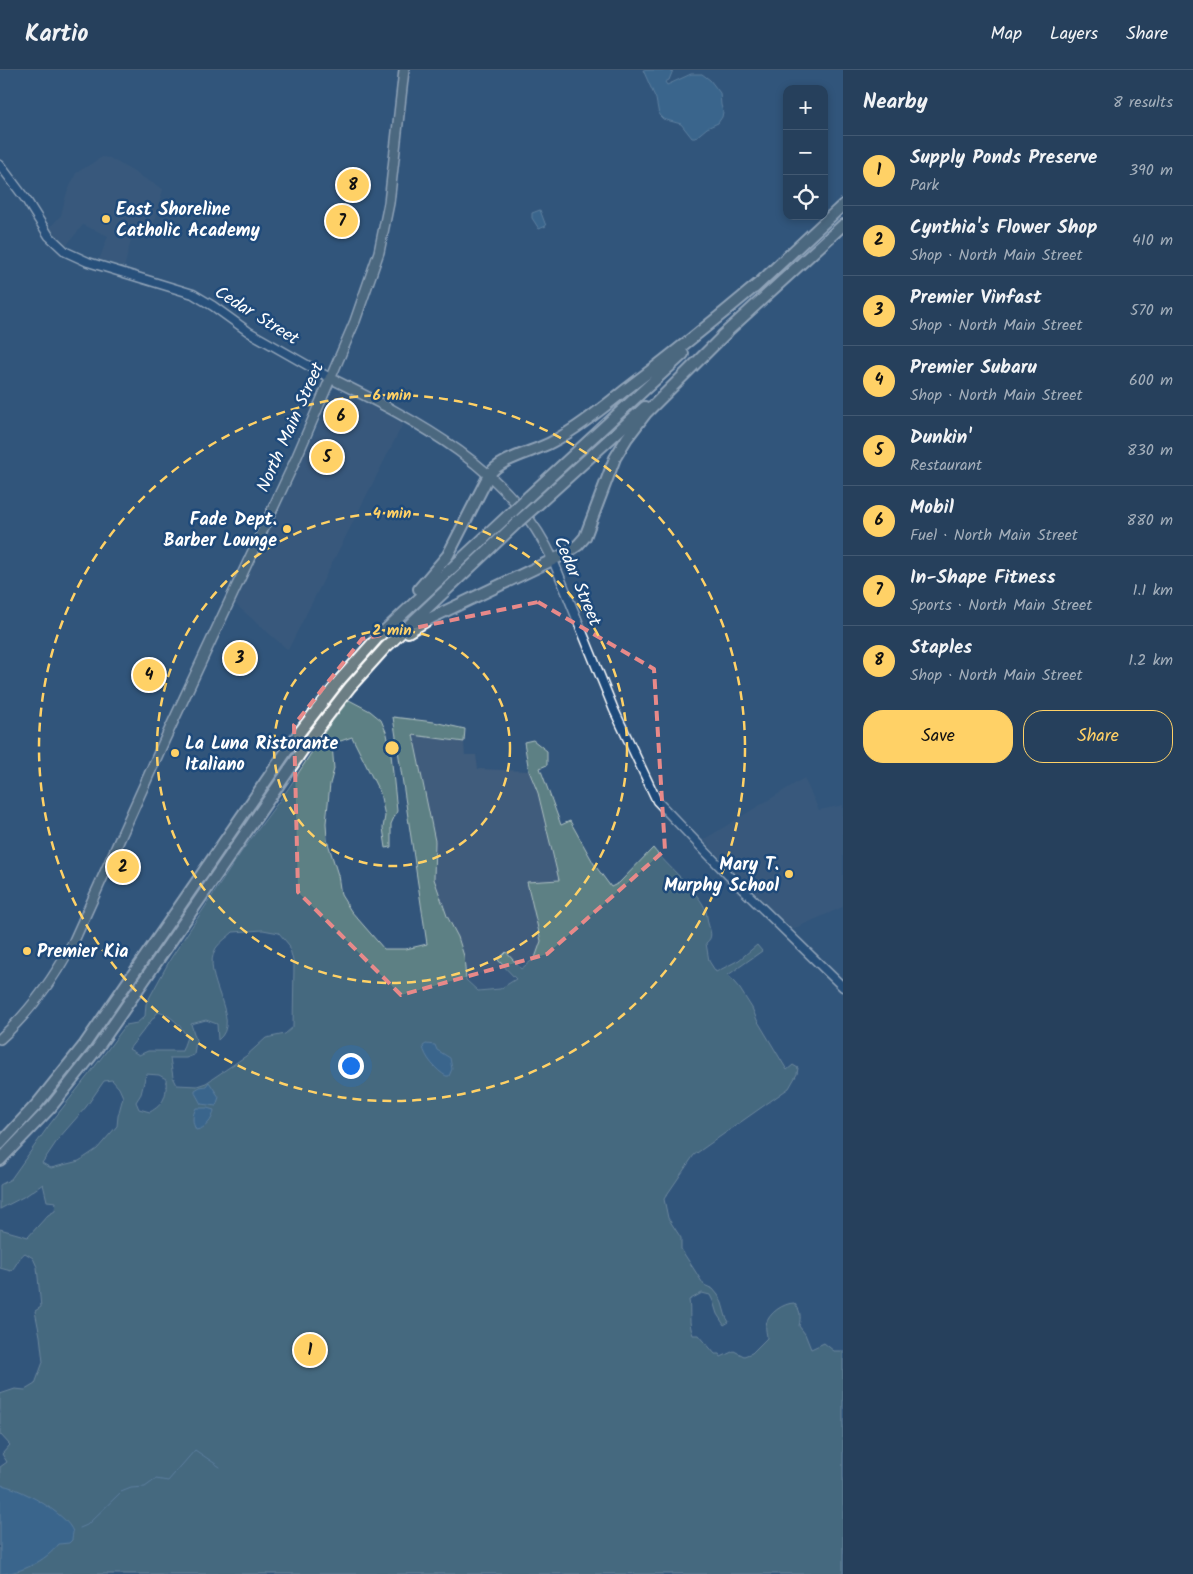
<!DOCTYPE html>
<meta charset="utf-8">
<style>
:root{--surface:#26405c;--page:#324b65;--text:#f1f3f6;--muted:#a4afbb;--line:#425972;--accent:#ffd166}
body{margin:0;font-family:Kalam,sans-serif;background:var(--page);color:var(--text)}
.controls{position:absolute;right:15px;top:15px;display:grid;overflow:hidden;border-radius:10px;box-shadow:0 2px 8px #0003}
.controls button{width:45px;height:45px;display:grid;place-items:center;padding:0;border:0;border-bottom:1px solid var(--line);background:var(--surface);color:var(--text);font:25px sans-serif}
.you{position:absolute;left:350px;top:995px;width:18px;height:18px;margin:-12px;border:4px solid #fff;border-radius:50%;background:#1a73e8;box-shadow:0 0 0 8px #1a73e833}
.badge{display:grid;place-items:center;width:32px;height:32px;border-radius:50%;background:var(--accent);color:#111;font-size:16px;font-weight:700}
.pin{position:absolute;translate:-50% -50%;border:2px solid #fff;box-shadow:0 1px 5px #0006}
.list{margin:0;padding:0;list-style:none}
h2{display:flex;justify-content:space-between;align-items:center;height:65px;margin:0;padding:0 20px;font-size:21px}
h2 small{font-size:16px;font-weight:400;color:var(--muted)}
.list li{display:grid;grid-template-columns:32px 1fr auto;gap:15px;align-items:center;box-sizing:border-box;height:70px;padding:0 20px;border-top:1px solid var(--line)}
.list b{display:block;font-size:19px;white-space:nowrap}
.list p{margin:0;font-size:16px;white-space:nowrap;color:var(--muted)}
.list em{font-size:16px;font-style:normal;color:var(--muted)}
.actions{display:flex;gap:10px;padding:15px 20px}
.actions a{flex:1;padding:11px 0;border:1px solid var(--accent);border-radius:20px;text-align:center;font-size:18px;color:var(--accent)}
.actions .main{background:var(--accent);color:#111}
.icon{flex:none;width:28px;height:28px;fill:none;stroke:currentColor;stroke-width:2;stroke-linecap:round;stroke-linejoin:round}
.map{position:relative;flex:none;width:843px;height:1504px;overflow:hidden}
header{display:flex;align-items:center;gap:30px;box-sizing:border-box;height:70px;padding:0 25px;background:var(--surface);border-bottom:1px solid var(--line)}
header strong{font-size:24px}
nav{display:flex;gap:28px;margin-inline-start:auto;font-size:18px}
main{display:flex}
aside{flex:1;background:var(--surface)}
.map>svg:first-child{display:block}
.built{fill:#3f5c7c}
.green{fill:#5d8084;stroke:#aec0c2;fill-rule:evenodd}
.water{fill:#4479a1;stroke:#8fafc7}
.lines{fill:none;stroke-linecap:round;stroke-linejoin:round}
.stream{stroke:#8fafc7;stroke-width:1}
.secondary-casing{stroke:#fff;stroke-width:11}
.primary-casing{stroke:#fff;stroke-width:12}
.highway-casing{stroke:#fff;stroke-width:14}
.secondary{stroke:#1f4a7a;stroke-width:8}
.primary{stroke:#6c7e84;stroke-width:9}
.highway{stroke:#6c7e84;stroke-width:10}
.highway-bridge-casing{stroke:#fff;stroke-width:14;stroke-linecap:butt}
.highway-bridge{stroke:#6c7e84;stroke-width:10}
.marked{fill:none;stroke:#e88989;stroke-width:4;stroke-dasharray:10 6;stroke-linejoin:round}
.ring{fill:none;stroke:#ffd166;stroke-width:2.5;stroke-dasharray:9 6}
.poi-dot{fill:#ffd166;stroke:#1f4a7a;stroke-width:2}
.labels{text-anchor:middle;stroke-width:5;stroke-linejoin:round;paint-order:stroke}
.poi-label{font-size:18px;font-weight:bold;fill:#fff;stroke:#1f4a7a;text-anchor:start}
.street-label{font-size:18px;fill:#fff;stroke:#1f4a7a}
.centre{fill:#ffd166;stroke:#1f4a7a;stroke-width:2.5}
.ring-label{font-size:15px;text-anchor:middle;font-weight:bold;fill:#ffd166;stroke:#1f4a7a;stroke-width:5;stroke-linejoin:round;paint-order:stroke}
</style>
<header>
<strong>Kartio</strong>
<nav><a>Map</a><a>Layers</a><a>Share</a></nav>
</header>
<main>
<div class="map">
<svg width="843" height="1504" viewBox="0 0 843 1504">
<rect width="100%" height="100%" fill="#32557b"/>
<filter id="ink" filterUnits="userSpaceOnUse"><feTurbulence type="fractalNoise" baseFrequency=".02" numOctaves="2"/><feDisplacementMap in="SourceGraphic" scale="10" xChannelSelector="R" yChannelSelector="G"/><feConvolveMatrix kernelMatrix="1 2 1 2 8 2 1 2 1" color-interpolation-filters="sRGB"/></filter>
<g filter="url(#ink)">
<path class="built" d="M 102,87 L 110,88 L 163,119 L 154,153 L 132,166 L 123,203 L 97,195 L 108,166 L 83,155 L 63,180 L 46,162 L 61,145 L 66,125 L 76,103 Z
M 338,322 L 352,325 L 383,341 L 403,354 L 288,580 L 235,534 L 238,522 L 287,416 L 307,379 L 331,327 Z
M 413,664 L 464,672 L 465,685 L 476,685 L 478,699 L 529,701 L 538,723 L 559,810 L 536,846 L 541,871 L 535,888 L 521,899 L 499,890 L 516,909 L 500,919 L 478,921 L 466,910 L 464,886 L 458,867 L 447,846 L 434,809 L 435,771 Z
M 804,708 L 819,740 L 843,735 L 843,837 L 789,861 L 703,770 Z"/>
<path class="green" d="M 349,630 L 370,641 L 381,650 L 387,664 L 391,684 L 397,741 L 391,754 L 391,777 L 386,778 L 383,758 L 385,746 L 380,723 L 352,667 L 332,674 L 334,699 L 330,714 L 326,753 L 327,770 L 338,805 L 341,825 L 351,841 L 384,879 L 406,879 L 427,874 L 393,647 L 434,652 L 465,659 L 464,672 L 413,665 L 435,771 L 434,809 L 447,846 L 458,867 L 464,886 L 466,910 L 478,921 L 500,919 L 516,909 L 498,890 L 506,882 L 521,899 L 535,888 L 541,871 L 527,812 L 559,810 L 538,723 L 529,701 L 524,672 L 533,670 L 547,681 L 547,695 L 540,698 L 561,755 L 570,751 L 594,794 L 611,817 L 619,813 L 653,778 C 665,794 701,824 706,841 C 707,845 707,849 708,853 C 710,861 714,867 706,873 L 709,891 L 716,902 L 739,890 L 757,875 L 762,881 L 728,905 L 740,919 L 752,938 L 757,950 L 787,1000 L 793,995 L 798,998 L 797,1004 L 789,1018 L 694,1085 L 664,1129 L 668,1148 L 681,1168 L 681,1179 L 704,1215 L 713,1219 L 718,1225 L 722,1233 L 726,1247 L 729,1252 L 724,1255 L 717,1244 L 713,1231 L 710,1225 L 702,1223 L 689,1230 C 691,1242 688,1253 693,1265 L 699,1265 L 715,1284 L 719,1284 L 721,1287 L 734,1281 L 744,1286 L 752,1283 L 767,1268 C 767,1264 765,1259 766,1255 C 768,1243 784,1233 794,1233 C 801,1240 801,1247 799,1256 L 805,1264 L 811,1279 L 824,1273 L 834,1281 L 843,1281 L 843,1504 L 0,1504 L 0,1397 L 7,1392 L 2,1384 L 10,1375 L 0,1364 L 0,1324 L 15,1319 L 25,1320 L 35,1314 L 43,1292 L 40,1266 L 35,1241 L 41,1237 L 37,1197 L 33,1188 L 25,1183 C 18,1188 17,1195 11,1201 L 0,1198 L 0,1159 L 28,1167 L 48,1145 L 55,1141 L 56,1132 L 47,1131 L 43,1114 L 27,1125 L 0,1139 L 0,1115 L 11,1109 L 50,1054 L 90,1003 L 126,955 L 137,953 L 145,946 L 146,934 L 171,888 L 242,781 L 288,719 L 328,657 ZM 263,860 L 279,863 L 289,875 L 294,895 L 293,957 L 285,964 L 266,968 L 246,986 L 206,1013 L 197,1016 L 177,1015 L 173,1007 L 170,988 L 186,988 L 194,985 L 196,970 L 191,954 L 206,950 L 217,954 L 218,970 C 244,950 199,905 216,878 C 220,872 228,867 233,862 ZM 158,942 C 173,946 180,955 187,967 L 182,981 L 148,981 L 139,985 L 129,979 ZM 146,1004 L 159,1005 L 166,1009 C 167,1026 164,1034 150,1042 L 139,1039 L 136,1032 L 141,1024 ZM 112,1010 L 119,1018 L 123,1027 L 118,1046 L 117,1056 L 97,1079 L 79,1091 L 51,1098 L 42,1093 L 59,1068 L 86,1037 L 104,1011 Z"/>
<path class="water" d="M 643,0 L 673,0 L 669,10 L 665,12 L 667,15 L 691,4 L 702,4 L 710,10 L 720,23 L 721,35 L 723,42 L 722,47 L 718,53 L 707,58 L 695,68 L 692,68 L 681,54 L 663,49 L 659,45 L 656,29 Z
M 540,140 L 546,156 L 539,159 L 532,148 L 532,143 Z
M 426,974 L 435,975 L 437,980 L 450,988 L 452,999 L 449,1006 L 446,1006 C 437,1001 424,987 423,976 Z
M 209,1012 L 219,1027 L 216,1036 L 201,1034 L 195,1023 L 195,1020 L 200,1017 L 206,1016 Z
M 196,1038 L 207,1038 L 214,1040 C 213,1050 205,1059 196,1060 C 192,1052 192,1046 196,1038 Z
M 0,1415 C 17,1416 68,1444 73,1462 C 73,1464 72,1467 72,1470 L 69,1473 L 59,1474 C 45,1491 22,1503 0,1504 Z"/>
<g class="lines">
<path class="stream" d="M 80,1458 L 87,1455 L 121,1422 L 131,1418 L 145,1417 L 156,1409 L 168,1411 L 195,1380 L 220,1397"/>
<defs>
<path id="secondary" d="M 0,95 L 27,131 L 49,166 L 66,182 L 88,192 L 193,224 L 213,236 L 249,262 L 330,308
M 553,490 L 614,640 L 657,731 L 729,806 L 843,917"/>
<path id="primary" d="M 330,308 C 417,351 511,398 553,490
M 0,969 C 30,942 54,908 73,873 L 165,669 L 295,391 L 355,251 L 379,182 L 389,133 L 404,0"/>
<path id="highway" d="M 754,218 L 843,135
M 722,266 L 843,155
M 528,427 L 683,284
M 535,437 L 645,337
M 419,519 L 448,485 L 489,405 C 500,388 534,382 552,372 C 578,358 601,339 624,321 C 669,287 714,251 758,214
M 408,562 L 431,548 L 563,485 L 578,475 L 585,467 L 615,388 L 627,368 L 646,343 L 727,262
M 0,1074 L 37,1034 L 85,974 L 299,663 L 339,611 L 379,566 L 512,442
M 0,1090 L 51,1037 L 96,980 L 313,665 L 350,617 L 385,578 L 519,451"/>
</defs>
<use href="#secondary" class="secondary-casing"/>
<use href="#primary" class="primary-casing"/>
<use href="#highway" class="highway-casing"/>
<use href="#secondary" class="secondary"/>
<use href="#primary" class="primary"/>
<use href="#highway" class="highway"/>
<defs>
<path id="highway-bridge" d="M 512,442 L 528,427
M 519,451 L 535,437"/>
</defs>
<use href="#highway-bridge" class="highway-bridge-casing"/>
<use href="#highway-bridge" class="highway-bridge"/>
</g>
</g>
<path d="M0 0H843V1504H0ZM 538,532 L 654,599 L 665,780 L 547,884 L 401,925 L 298,822 L 294,655 L 362,569 Z" fill="#32557b" fill-opacity=".55" fill-rule="evenodd"/>
<path class="marked" d="M 538,532 L 654,599 L 665,780 L 547,884 L 401,925 L 298,822 L 294,655 L 362,569 Z"/>
<g class="ring">
<circle cx="392" cy="678" r="118"/>
<circle cx="392" cy="678" r="235"/>
<circle cx="392" cy="678" r="353"/>
</g>
<g class="poi-dot">
<circle cx="106" cy="149" r="5"/>
<circle cx="287" cy="459" r="5"/>
<circle cx="175" cy="683" r="5"/>
<circle cx="789" cy="804" r="5"/>
<circle cx="27" cy="881" r="5"/>
</g>
<g class="labels">
<g class="poi-label">
<text x="116" y="145">East Shoreline<tspan x="116" dy="21">Catholic Academy</tspan></text>
<text x="277" y="455" text-anchor="end">Fade Dept.<tspan x="277" dy="21">Barber Lounge</tspan></text>
<text x="185" y="679">La Luna Ristorante<tspan x="185" dy="21">Italiano</tspan></text>
<text x="779" y="800" text-anchor="end">Mary T.<tspan x="779" dy="21">Murphy School</tspan></text>
<text x="37" y="887">Premier Kia</text>
</g>
<g class="street-label">
<text transform="translate(257 245) rotate(32)" y="6">Cedar Street</text>
<text transform="translate(290 357) rotate(-66)" y="6">North Main Street</text>
<text transform="translate(578 511) rotate(67)" y="6">Cedar Street</text>
</g>
</g>
<circle cx="392" cy="678" r="8" class="centre"/>
<g class="ring-label">
<text x="392" y="330">6 min</text>
<text x="392" y="448">4 min</text>
<text x="392" y="565">2 min</text>
</g>
</svg>
<div class="controls">
<button>+</button>
<button>−</button>
<button><svg class="icon" aria-label="locate" viewBox="0 0 24 24"><circle cx="12" cy="12" r="6"/><path d="M12 2v4M12 18v4M2 12h4M18 12h4"/></svg></button>
</div>
<div class="you"></div>
<div class="pin badge" style="left:310px;top:1280px">1</div>
<div class="pin badge" style="left:123px;top:797px">2</div>
<div class="pin badge" style="left:240px;top:588px">3</div>
<div class="pin badge" style="left:149px;top:605px">4</div>
<div class="pin badge" style="left:327px;top:387px">5</div>
<div class="pin badge" style="left:341px;top:346px">6</div>
<div class="pin badge" style="left:342px;top:151px">7</div>
<div class="pin badge" style="left:353px;top:115px">8</div>
</div>
<aside>
<h2>Nearby<small>8 results</small></h2>
<ul class="list">
<li><span class="badge">1</span><div><b>Supply Ponds Preserve</b><p>Park</p></div><em>390 m</em></li>
<li><span class="badge">2</span><div><b>Cynthia's Flower Shop</b><p>Shop · North Main Street</p></div><em>410 m</em></li>
<li><span class="badge">3</span><div><b>Premier Vinfast</b><p>Shop · North Main Street</p></div><em>570 m</em></li>
<li><span class="badge">4</span><div><b>Premier Subaru</b><p>Shop · North Main Street</p></div><em>600 m</em></li>
<li><span class="badge">5</span><div><b>Dunkin'</b><p>Restaurant</p></div><em>830 m</em></li>
<li><span class="badge">6</span><div><b>Mobil</b><p>Fuel · North Main Street</p></div><em>880 m</em></li>
<li><span class="badge">7</span><div><b>In-Shape Fitness</b><p>Sports · North Main Street</p></div><em>1.1 km</em></li>
<li><span class="badge">8</span><div><b>Staples</b><p>Shop · North Main Street</p></div><em>1.2 km</em></li>
</ul>
<div class="actions"><a class="main">Save</a><a>Share</a></div>
</aside>
</main>
